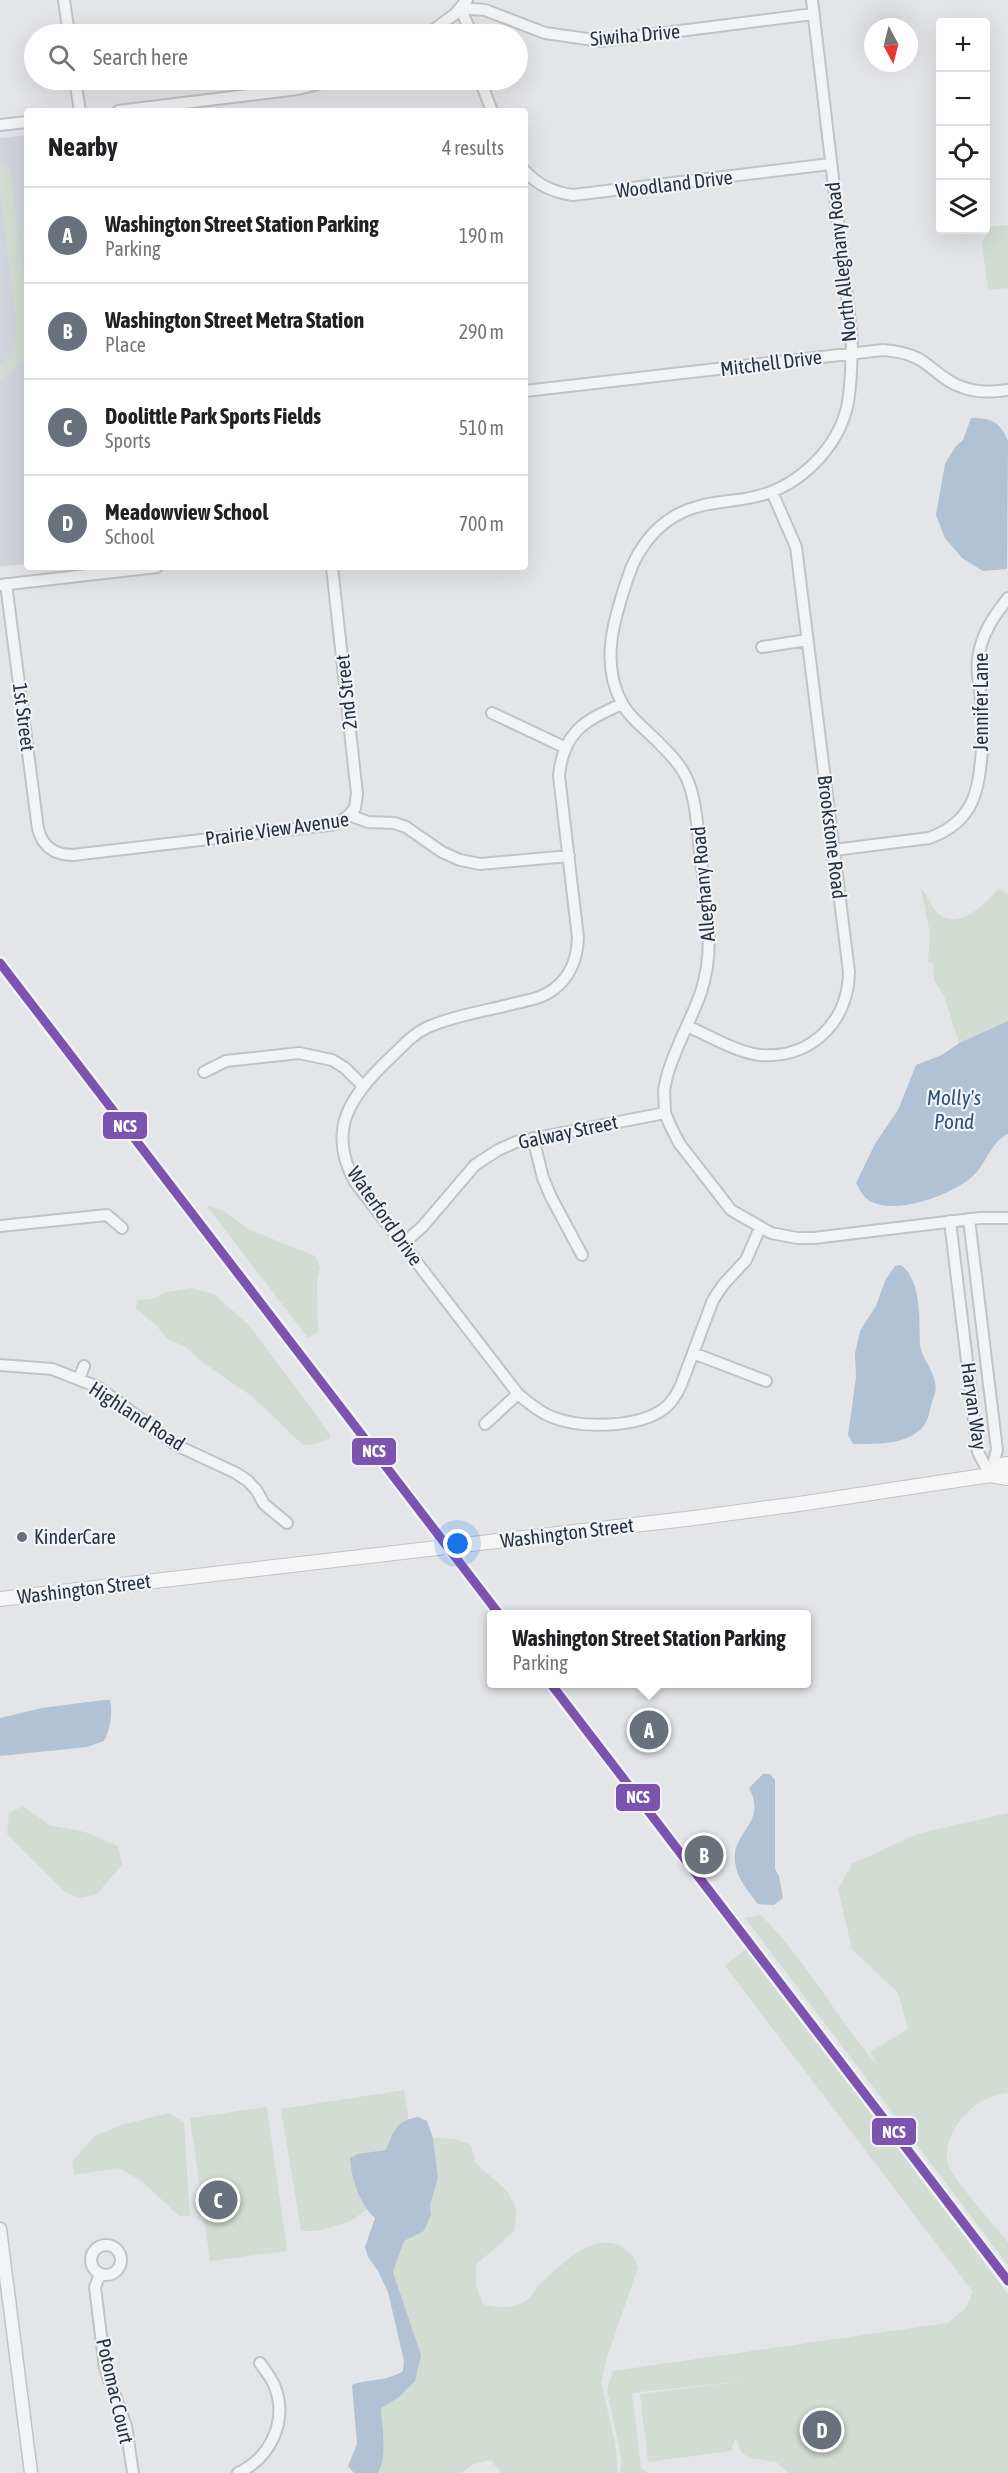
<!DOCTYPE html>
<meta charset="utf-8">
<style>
:root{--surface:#fff;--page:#f6f6f6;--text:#202124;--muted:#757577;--line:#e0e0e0;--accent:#69717d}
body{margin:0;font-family:"Asap Condensed",sans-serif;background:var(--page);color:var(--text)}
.controls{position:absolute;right:18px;top:18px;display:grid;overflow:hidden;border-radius:6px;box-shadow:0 6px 24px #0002}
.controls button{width:54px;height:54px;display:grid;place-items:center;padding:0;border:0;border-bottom:2px solid var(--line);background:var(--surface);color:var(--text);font:30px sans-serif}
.compass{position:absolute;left:864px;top:18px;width:54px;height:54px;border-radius:50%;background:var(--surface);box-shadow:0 6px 24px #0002;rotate:173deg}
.you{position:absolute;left:458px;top:1544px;width:21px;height:21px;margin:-15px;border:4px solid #fff;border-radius:50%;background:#1a73e8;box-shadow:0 0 0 9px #1a73e833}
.badge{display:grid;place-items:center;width:39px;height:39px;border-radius:50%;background:var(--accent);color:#fff;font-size:20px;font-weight:700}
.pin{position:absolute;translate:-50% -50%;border:3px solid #fff;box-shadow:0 2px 6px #0006}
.popup{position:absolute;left:487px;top:1610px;width:324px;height:78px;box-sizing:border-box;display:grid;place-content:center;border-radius:6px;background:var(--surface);filter:drop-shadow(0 2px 4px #0005);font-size:20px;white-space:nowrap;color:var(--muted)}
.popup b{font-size:22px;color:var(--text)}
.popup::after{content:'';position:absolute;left:50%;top:100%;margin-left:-12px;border:12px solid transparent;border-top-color:var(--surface)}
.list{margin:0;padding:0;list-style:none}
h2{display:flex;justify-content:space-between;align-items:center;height:78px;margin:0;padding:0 24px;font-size:26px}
h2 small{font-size:20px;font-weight:400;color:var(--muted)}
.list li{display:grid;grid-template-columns:39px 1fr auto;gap:18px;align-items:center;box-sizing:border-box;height:96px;padding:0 24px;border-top:2px solid var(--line)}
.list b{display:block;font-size:22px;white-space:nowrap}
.list p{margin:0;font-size:20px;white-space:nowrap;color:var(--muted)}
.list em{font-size:20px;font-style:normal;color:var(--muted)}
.icon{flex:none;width:33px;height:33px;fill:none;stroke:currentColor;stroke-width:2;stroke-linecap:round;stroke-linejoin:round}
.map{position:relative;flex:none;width:1008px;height:2473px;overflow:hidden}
.search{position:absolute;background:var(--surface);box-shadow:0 6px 24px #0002;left:24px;top:24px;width:504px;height:66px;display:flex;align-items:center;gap:15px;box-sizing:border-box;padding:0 21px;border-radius:33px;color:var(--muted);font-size:22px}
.panel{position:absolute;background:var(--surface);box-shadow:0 6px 24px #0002;left:24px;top:108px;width:504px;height:462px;border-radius:6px}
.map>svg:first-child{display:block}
.built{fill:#d1d5db}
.green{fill:#d3dcd3}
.water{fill:#b0c2d4}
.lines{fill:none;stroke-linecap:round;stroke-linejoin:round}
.minor-casing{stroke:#c1c3c6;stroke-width:14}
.tertiary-casing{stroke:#c1c3c6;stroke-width:15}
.secondary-casing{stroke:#c1c3c6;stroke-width:16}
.minor{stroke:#f2f3f5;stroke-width:10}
.tertiary{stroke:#f2f3f5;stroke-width:12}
.secondary{stroke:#f6f6f7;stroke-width:14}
.rail-1-casing{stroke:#f0f3f7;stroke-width:14}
.rail-1{stroke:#7c53af;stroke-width:9}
.poi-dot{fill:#69717d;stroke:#f0f3f7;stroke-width:2}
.labels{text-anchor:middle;stroke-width:4.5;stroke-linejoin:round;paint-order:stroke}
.street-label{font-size:20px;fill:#283243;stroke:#f0f3f7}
.poi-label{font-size:20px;fill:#283243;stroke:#f0f3f7;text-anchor:start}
.water-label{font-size:21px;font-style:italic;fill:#305179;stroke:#f0f3f7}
.line-badge{stroke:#f0f3f7;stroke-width:2}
.badge-label{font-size:16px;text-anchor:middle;font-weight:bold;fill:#fff}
</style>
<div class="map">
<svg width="1008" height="2473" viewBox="0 0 1008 2473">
<rect width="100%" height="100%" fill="#e3e5e8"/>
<path class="built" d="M 27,135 L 27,564 L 0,566 L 0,138 Z"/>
<path class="green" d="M 0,167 L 10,167 L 27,304 L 27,356 L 0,382 L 0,366 C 12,356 16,343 17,327 L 0,193 Z
M 1008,225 L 1008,288 L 988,290 L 982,243 L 990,227 Z
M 921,889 C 928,894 929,902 934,909 C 955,935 983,906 998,889 L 1008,894 L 1008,1021 L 959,1043 L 944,996 L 934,980 L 933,964 L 928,961 L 930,933 Z
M 206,1205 L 222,1210 L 250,1230 L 315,1256 L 320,1267 L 317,1283 L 318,1332 L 308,1338 Z
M 191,1288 L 214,1294 L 250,1326 L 330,1434 L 330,1438 L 315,1444 L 303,1445 L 253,1397 L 202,1362 L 184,1346 L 167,1339 L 156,1325 L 136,1309 L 137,1300 L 152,1299 L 167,1292 Z
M 23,1806 L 49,1825 L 85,1832 L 118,1846 L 122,1865 L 96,1895 L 79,1898 L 64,1891 L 7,1834 L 9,1813 Z
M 1008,1813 L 1008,2093 C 988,2096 974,2103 961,2119 C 951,2133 946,2144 947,2161 C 949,2175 997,2229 1008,2242 L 1008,2265 L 745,1918 L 761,1915 C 806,1960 837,2019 879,2067 L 870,2052 L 908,2029 L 898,1993 L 852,1949 L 838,1889 L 852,1864 L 917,1834 Z
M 747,1948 L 1008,2294 L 1008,2473 L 789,2473 L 776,2462 L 750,2458 L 742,2453 L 735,2438 L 731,2451 L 648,2462 L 640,2394 L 744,2381 L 632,2393 L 641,2468 L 648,2473 L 620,2473 L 622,2462 L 607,2389 L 613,2371 L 947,2323 L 965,2309 L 973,2292 L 725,1966 Z
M 404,2090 L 408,2113 L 407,2146 L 376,2203 L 349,2222 L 317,2231 L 301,2231 L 281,2109 Z
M 267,2107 L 287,2251 L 210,2261 L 190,2118 Z
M 169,2113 L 184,2122 L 190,2216 L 179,2216 L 142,2181 L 118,2168 L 74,2175 L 72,2162 L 93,2137 L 121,2125 Z
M 433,2138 L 455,2139 L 471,2145 L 476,2163 L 507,2191 L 516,2208 L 515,2230 L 476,2265 L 476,2285 L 483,2304 C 497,2308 514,2309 527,2300 C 533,2295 537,2287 542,2282 C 561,2265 595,2230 622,2247 C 632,2254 634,2257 638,2268 L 607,2357 L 601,2382 L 615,2442 L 618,2473 L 501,2473 L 491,2460 L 474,2464 L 461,2473 L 378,2473 C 388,2456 382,2427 381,2408 L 398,2398 L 421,2355 L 393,2272 L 404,2241 L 424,2231 L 431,2215 L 430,2205 L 438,2178 Z"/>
<path class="water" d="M 971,418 C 991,418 1000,421 1008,441 L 1007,569 L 983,571 L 962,558 L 945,538 L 936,515 L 945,464 L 956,446 L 963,440 Z
M 1008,1021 L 1008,1134 C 992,1141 987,1161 976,1173 C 957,1194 896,1216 870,1201 C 863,1197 860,1190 856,1183 L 875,1144 L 898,1110 L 916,1065 L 942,1055 L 959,1043 Z
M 901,1265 C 922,1281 919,1320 920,1344 C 921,1357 933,1369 935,1382 C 937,1391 934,1396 931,1405 C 929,1413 928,1423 920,1430 C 903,1445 875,1444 853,1444 L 848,1435 L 856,1377 L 855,1353 L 860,1331 L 876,1306 L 885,1281 L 895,1266 Z
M 104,1700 L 110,1700 C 113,1712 110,1730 104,1741 L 87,1747 L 0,1756 L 0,1718 L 42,1708 Z
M 763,1774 L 770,1774 L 775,1780 L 775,1869 L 779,1876 L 783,1898 L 774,1905 L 758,1904 C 748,1891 737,1879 735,1862 C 731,1831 768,1824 749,1788 Z
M 418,2117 L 427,2121 L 433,2138 L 438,2178 L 430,2205 L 431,2215 L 424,2231 L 404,2241 L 393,2272 L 421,2355 L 415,2381 L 398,2398 L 381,2408 C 382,2427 388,2456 378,2473 L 354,2473 L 348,2466 L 357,2444 L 352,2385 C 371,2378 386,2382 403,2371 L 404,2361 L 388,2292 L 378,2271 L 368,2257 L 365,2247 L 375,2218 C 360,2205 351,2178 350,2158 L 358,2154 L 386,2150 C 393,2132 397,2120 418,2117 Z"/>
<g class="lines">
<defs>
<path id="minor" d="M 64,0 L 69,34
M 812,0 L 852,339 C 851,362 852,385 847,407 C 837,449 799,486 758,496 C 739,501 719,501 700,506 C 663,515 638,544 627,580 C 614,619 600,663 622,703 C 629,717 644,728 655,739 C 671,755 685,768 691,790 C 697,810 698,832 700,853 C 706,899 716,947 701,992 C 691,1021 675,1047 667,1076 L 664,1090 L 665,1113 L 670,1125 L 679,1143 L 731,1210 L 771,1233 L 797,1238 L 814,1238 L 980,1218 L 1008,1218
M 460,8 L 485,10 L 545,33 L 601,41 L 813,14
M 460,8 L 472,34
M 428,34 L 455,14 L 467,0
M 75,80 L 80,111
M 480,80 L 492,111
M 118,111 L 298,89 L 334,80
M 0,125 L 27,122
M 525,171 C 539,186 553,192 573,195 L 830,164
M 525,391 L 883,350 C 896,351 908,353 919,359 C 934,368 945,382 962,387 C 977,393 992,392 1008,390
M 332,567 L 357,794 L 355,808 L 349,815
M 6,584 L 38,829 C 43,847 54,855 73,855 L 337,824 L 349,815 L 368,822 L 394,823 L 406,827 L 442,852 L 460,860 L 480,864 L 569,856
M 0,585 L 157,567
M 762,647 L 807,640
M 622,704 C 584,721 563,732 559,776 L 578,938 C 577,959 571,976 554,989 C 543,998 529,1000 516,1003 C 487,1011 455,1015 428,1027 C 412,1034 401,1048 389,1059 C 351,1095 326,1130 355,1182 L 518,1394 C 529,1403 539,1412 552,1417 C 582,1429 639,1428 665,1408 C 672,1402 677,1394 681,1385 L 713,1300 L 723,1285 L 746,1260 L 760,1228
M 492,713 L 564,747
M 834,850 L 929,838 C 974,822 980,790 982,746 C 982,734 984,722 982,709 C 981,694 976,675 978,659 C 981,635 993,617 1008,598
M 687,1026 C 708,1035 738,1053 760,1055 C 811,1059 848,1022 849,972 L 796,547 L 772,492
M 204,1072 L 226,1061 L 299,1053 L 332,1060 L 345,1068 L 363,1086
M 533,1138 L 543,1178 L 551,1197 L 582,1255
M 969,1219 L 997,1450 L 990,1475
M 950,1221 L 978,1452 L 990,1475
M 0,1226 L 107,1215 L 122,1228
M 403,1244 L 423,1226 L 475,1165 L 498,1150 L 516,1142 L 665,1113
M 693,1353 L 766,1381
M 0,1365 L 52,1369 L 98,1387 L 176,1445 L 236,1473 L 248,1481 L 257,1491 L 264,1504 L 287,1523
M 79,1379 L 84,1366
M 485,1424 L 518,1394
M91 2260a15 15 0 1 1 30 0a15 15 0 1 1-30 0Z
M 100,2274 L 95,2287 L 105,2368 L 126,2426 L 133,2473
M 238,2473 C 270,2458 288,2422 275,2387 C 272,2379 265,2370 260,2363"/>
<path id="tertiary" d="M 0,2229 L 31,2473"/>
<path id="secondary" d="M 990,1475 L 1002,1465 L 1008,1464
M 0,1599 L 694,1518 L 799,1504 L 990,1475 L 1008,1478"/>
</defs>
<use href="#minor" class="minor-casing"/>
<use href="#tertiary" class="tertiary-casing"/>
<use href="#secondary" class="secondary-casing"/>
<use href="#minor" class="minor"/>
<use href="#tertiary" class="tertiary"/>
<use href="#secondary" class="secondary"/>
<defs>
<path id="rail-1" d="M 0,963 L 499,1614
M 551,1684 L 1008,2281"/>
</defs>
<use href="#rail-1" class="rail-1-casing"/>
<use href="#rail-1" class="rail-1"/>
</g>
<circle class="poi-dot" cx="22" cy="1537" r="6"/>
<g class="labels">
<g class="street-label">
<text transform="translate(635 35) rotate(-5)" y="7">Siwiha Drive</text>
<text transform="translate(674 184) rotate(-7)" y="7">Woodland Drive</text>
<text transform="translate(841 262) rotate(-96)" y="7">North Alleghany Road</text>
<text transform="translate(771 363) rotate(-7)" y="7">Mitchell Drive</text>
<text transform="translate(346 692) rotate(-96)" y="7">2nd Street</text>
<text transform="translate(981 702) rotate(-90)" y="7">Jennifer Lane</text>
<text transform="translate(24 717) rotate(83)" y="7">1st Street</text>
<text transform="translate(277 829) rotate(-8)" y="7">Prairie View Avenue</text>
<text transform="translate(832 837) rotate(83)" y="7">Brookstone Road</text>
<text transform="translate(703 884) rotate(-95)" y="7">Alleghany Road</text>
<text transform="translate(568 1132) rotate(-12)" y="7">Galway Street</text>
<text transform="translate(385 1216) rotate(55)" y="7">Waterford Drive</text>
<text transform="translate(974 1406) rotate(82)" y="7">Haryan Way</text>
<text transform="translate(137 1416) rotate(33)" y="7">Highland Road</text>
<text transform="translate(567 1533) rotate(-7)" y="7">Washington Street</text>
<text transform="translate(84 1589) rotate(-7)" y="7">Washington Street</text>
<text transform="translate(115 2391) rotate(77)" y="7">Potomac Court</text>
</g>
<g class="poi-label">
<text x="34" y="1544">KinderCare</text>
</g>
<g class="water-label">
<text x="954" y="1105">Molly's<tspan x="954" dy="24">Pond</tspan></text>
</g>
</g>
<g class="line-badge">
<rect x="102" y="1111" width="46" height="29" rx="6" fill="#7c53af"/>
<rect x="351" y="1437" width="46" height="29" rx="6" fill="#7c53af"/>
<rect x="615" y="1783" width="46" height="29" rx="6" fill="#7c53af"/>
<rect x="871" y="2117" width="46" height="29" rx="6" fill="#7c53af"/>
</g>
<g class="badge-label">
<text x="125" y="1132">NCS</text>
<text x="374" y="1457">NCS</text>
<text x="638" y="1803">NCS</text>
<text x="894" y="2138">NCS</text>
</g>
</svg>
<div class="controls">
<button>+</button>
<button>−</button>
<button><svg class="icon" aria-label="locate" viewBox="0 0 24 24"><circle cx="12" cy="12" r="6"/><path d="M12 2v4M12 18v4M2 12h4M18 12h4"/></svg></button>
<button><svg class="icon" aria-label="layers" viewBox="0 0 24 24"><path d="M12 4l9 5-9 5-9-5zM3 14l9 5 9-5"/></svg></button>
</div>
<svg class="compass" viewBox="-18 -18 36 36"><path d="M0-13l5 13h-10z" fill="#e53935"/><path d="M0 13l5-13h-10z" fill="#757577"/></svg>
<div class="you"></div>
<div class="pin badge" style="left:649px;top:1730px">A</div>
<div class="popup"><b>Washington Street Station Parking</b>Parking</div>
<div class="pin badge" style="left:704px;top:1855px">B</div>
<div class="pin badge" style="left:218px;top:2200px">C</div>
<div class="pin badge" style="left:822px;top:2430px">D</div>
<div class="search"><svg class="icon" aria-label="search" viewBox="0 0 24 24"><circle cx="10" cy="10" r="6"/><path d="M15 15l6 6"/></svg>Search here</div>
<section class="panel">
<h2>Nearby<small>4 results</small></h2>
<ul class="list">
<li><span class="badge">A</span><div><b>Washington Street Station Parking</b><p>Parking</p></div><em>190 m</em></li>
<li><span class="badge">B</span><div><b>Washington Street Metra Station</b><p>Place</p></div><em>290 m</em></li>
<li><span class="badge">C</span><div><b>Doolittle Park Sports Fields</b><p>Sports</p></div><em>510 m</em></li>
<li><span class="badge">D</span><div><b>Meadowview School</b><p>School</p></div><em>700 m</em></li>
</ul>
</section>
</div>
